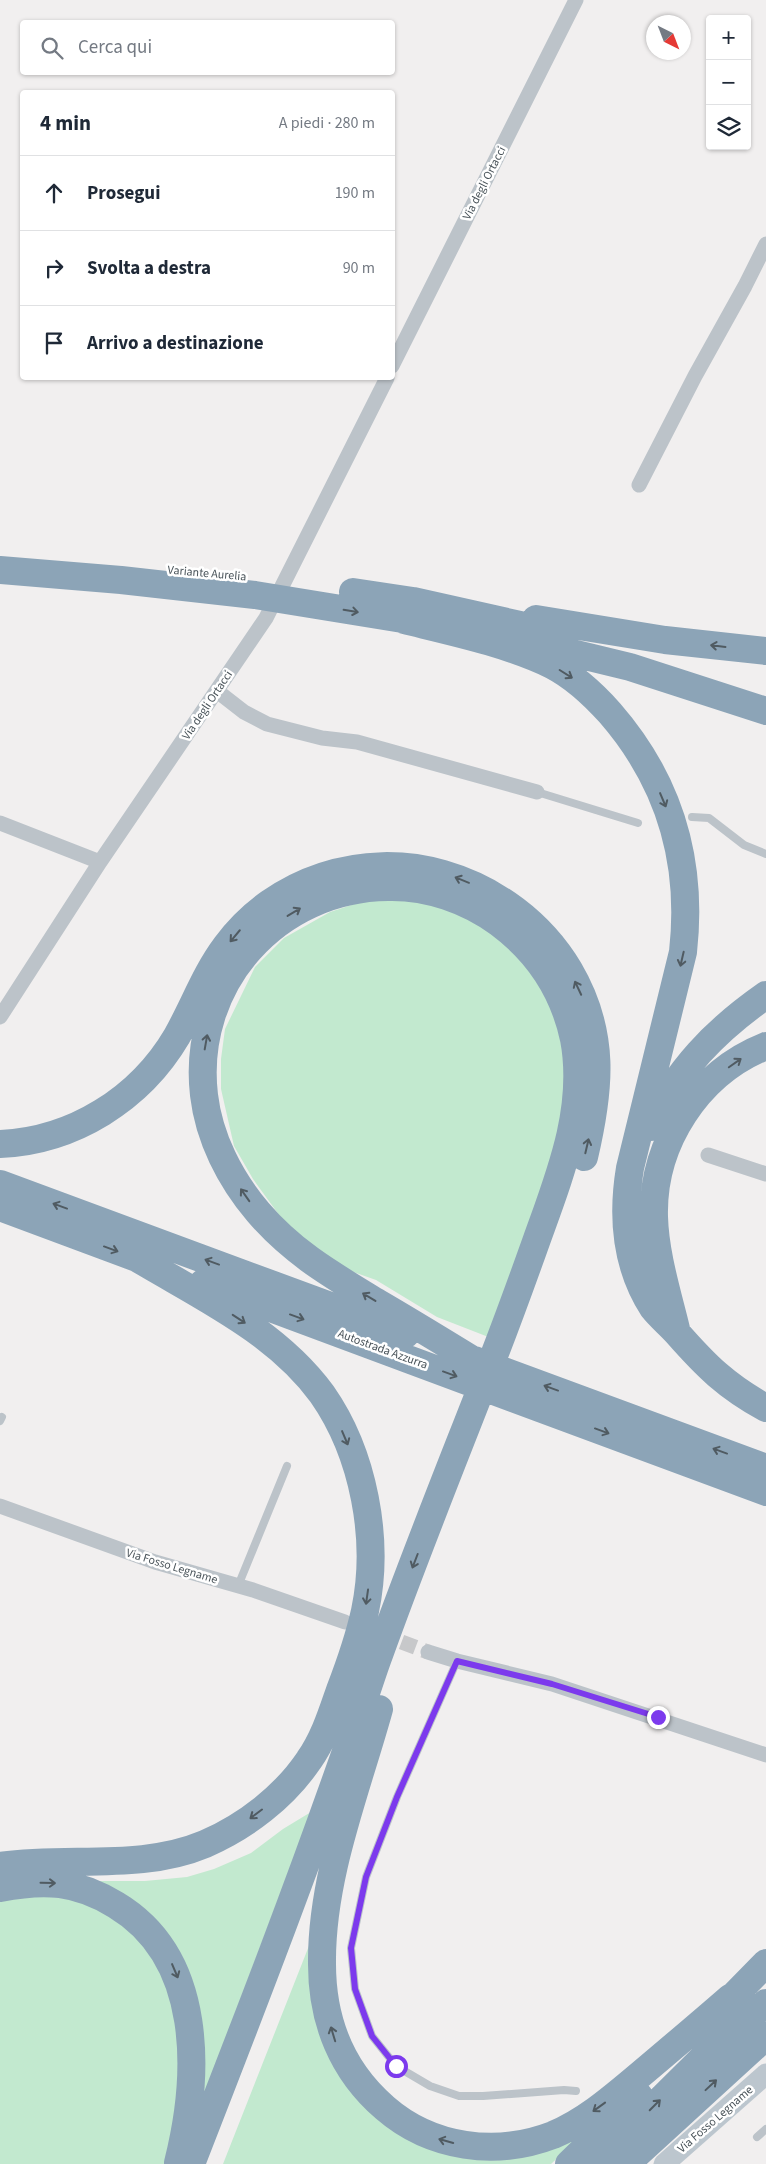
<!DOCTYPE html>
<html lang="it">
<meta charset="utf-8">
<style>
:root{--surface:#fff;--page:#f6f6f7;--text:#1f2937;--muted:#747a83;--line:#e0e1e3}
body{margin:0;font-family:"Source Sans 3",sans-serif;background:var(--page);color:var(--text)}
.controls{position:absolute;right:15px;top:15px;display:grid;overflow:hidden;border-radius:5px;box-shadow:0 1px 4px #0004}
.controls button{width:45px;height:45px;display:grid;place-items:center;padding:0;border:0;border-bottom:1px solid var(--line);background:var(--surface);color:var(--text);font:25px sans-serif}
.compass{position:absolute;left:646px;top:15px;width:45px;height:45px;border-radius:50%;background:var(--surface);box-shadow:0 1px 4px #0004;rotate:138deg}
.stop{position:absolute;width:15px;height:15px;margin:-11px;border:4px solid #7c3aed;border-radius:50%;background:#fff}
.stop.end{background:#7c3aed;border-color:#fff;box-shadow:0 1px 5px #0008}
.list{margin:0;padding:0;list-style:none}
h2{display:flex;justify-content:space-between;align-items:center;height:65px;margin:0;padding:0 20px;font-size:21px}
h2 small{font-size:16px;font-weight:400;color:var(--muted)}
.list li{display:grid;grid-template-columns:32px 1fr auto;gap:15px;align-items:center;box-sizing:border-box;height:75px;padding:0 20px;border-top:1px solid var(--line)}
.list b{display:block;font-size:19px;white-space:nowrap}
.list em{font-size:16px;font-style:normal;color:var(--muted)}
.icon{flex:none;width:28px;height:28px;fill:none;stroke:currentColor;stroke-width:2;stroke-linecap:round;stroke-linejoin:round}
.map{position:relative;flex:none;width:766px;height:2164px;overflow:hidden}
.search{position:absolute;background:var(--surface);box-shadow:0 1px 4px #0004;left:20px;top:20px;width:375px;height:55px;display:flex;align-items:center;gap:12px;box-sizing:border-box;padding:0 18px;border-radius:5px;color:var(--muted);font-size:19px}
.panel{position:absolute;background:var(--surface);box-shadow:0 1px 4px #0004;left:20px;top:90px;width:375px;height:290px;border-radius:5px}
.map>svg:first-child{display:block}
.green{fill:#c2e9cf}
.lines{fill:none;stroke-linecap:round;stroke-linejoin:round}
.street-tunnel{stroke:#c7c8ca;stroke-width:15;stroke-dasharray:15 8;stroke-linecap:butt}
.lane{stroke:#bcc3c9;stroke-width:8}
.street{stroke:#bcc3c9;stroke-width:15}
.secondary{stroke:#bcc6ce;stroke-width:21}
.highway{stroke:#8ca4b7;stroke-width:28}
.oneway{stroke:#505b62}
.route{stroke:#7c3aed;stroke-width:6}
.labels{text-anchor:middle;stroke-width:5;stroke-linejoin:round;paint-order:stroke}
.street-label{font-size:12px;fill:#495359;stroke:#fff}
</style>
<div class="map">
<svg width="766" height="2164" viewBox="0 0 766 2164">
<rect width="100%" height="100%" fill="#f1efef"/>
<path class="green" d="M 373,898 L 452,903 L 511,944 L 555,1009 L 568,1074 L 556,1158 L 491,1338 L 437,1317 L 376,1280 L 345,1269 L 322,1255 L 282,1219 L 253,1179 L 234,1146 L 221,1089 L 221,1059 L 225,1029 L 255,967 L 284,938 L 330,912 Z
M 311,1812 L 198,2112 L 192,2003 L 88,1881 L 145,1881 L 187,1877 L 214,1869 L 251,1853 L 283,1829 Z
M 28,1894 L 92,1902 L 152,1943 L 184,2042 L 168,2164 L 0,2164 L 0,1900 Z
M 318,1923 L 333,2050 L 451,2154 L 585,2132 L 551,2164 L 223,2164 Z"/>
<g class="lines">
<path class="street-tunnel" d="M 380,1634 L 428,1652"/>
<path class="lane" d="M 537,792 L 638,823
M 692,817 L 709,818 L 744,845 L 766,854
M 0,1421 L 2,1417
M 238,1586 L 287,1466
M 457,1661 L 397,1797 L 366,1877 L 351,1948 L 355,1989 L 372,2036 L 396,2066 L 430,2086 L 459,2096 L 483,2096 L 564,2090 L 576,2091
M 757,2137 L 766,2129"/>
<path class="street" d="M 392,366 L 576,0
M 639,485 L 695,376 L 745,286 L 766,244
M 217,691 L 244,712 L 267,724 L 322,738 L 357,742 L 537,792
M 0,823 L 100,862
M 0,1017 L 100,862 L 266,618 L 387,378
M 708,1155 L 766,1174
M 0,1506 L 155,1562 L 253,1590 L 345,1622
M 428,1652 L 457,1661 L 552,1684 L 766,1755"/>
<path class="secondary" d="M 664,2164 L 766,2074"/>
<path class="highway" d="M 0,570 L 121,580 L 255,595 L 421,622
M 353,592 L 413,601 L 556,633
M 536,619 L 665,640 L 766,651
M 404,620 C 453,632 506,643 552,665 C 575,677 593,694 610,713 C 670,782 693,863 683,952 L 630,1168 C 622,1216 626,1266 653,1308 C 660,1317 669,1324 677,1333 C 706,1366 726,1386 766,1408
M 527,642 L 630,667 L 766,711
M 651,1127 C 676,1070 716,1030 766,995
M 0,1144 C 73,1141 140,1099 177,1036 C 194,1006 205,974 226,946 C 275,879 364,851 443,874 C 495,889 541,923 569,970 C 606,1033 600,1089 584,1157
M 0,1184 L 406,1334
M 0,1207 L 153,1264
M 203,1283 L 766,1492
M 676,1329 C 667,1292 655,1254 654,1217 C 652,1143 698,1073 766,1046
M 474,1360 L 766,1468
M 379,1709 C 356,1792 321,1877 322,1964 C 322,2021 342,2071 385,2108 C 431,2148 496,2157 553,2135 C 584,2122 610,2100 635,2079 C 667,2052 699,2025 730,1998
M 0,1866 C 68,1856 141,1871 205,1844 C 246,1826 284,1797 309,1760 C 324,1739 332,1713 340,1690 C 350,1664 359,1638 365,1611 C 380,1540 364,1454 322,1394 C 276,1331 202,1297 137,1258
M 0,1888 C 45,1879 77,1881 116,1905 C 204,1958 200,2075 178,2163
M 718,2012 L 766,1963
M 191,2164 C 246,2023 301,1881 351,1737 C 361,1710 369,1682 379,1655 C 413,1560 451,1466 488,1371 C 505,1328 521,1284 537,1239 C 560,1175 587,1108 574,1039 C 564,992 538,952 499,923 C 467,900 428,886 388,887 C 277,888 191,983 204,1095 C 209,1138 230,1179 258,1212 C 293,1253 332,1275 378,1303 C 409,1321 440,1340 471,1359
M 569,2164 L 639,2096
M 596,2164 L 703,2058 L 766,2003
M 626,2164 L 766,2036"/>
</g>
<defs><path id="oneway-shaft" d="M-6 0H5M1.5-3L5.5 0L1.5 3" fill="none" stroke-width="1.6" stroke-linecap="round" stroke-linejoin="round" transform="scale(1.25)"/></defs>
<g class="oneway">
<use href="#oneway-shaft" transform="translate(351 611) rotate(9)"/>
<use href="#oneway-shaft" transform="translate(718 646) rotate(-173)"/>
<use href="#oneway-shaft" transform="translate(566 674) rotate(32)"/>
<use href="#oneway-shaft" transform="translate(663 800) rotate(67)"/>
<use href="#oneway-shaft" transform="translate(462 880) rotate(-158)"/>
<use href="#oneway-shaft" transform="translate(294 912) rotate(-31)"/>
<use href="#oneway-shaft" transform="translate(235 936) rotate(130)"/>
<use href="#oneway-shaft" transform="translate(682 959) rotate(103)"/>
<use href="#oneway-shaft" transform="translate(578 988) rotate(-115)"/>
<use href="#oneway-shaft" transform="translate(206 1042) rotate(-80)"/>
<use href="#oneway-shaft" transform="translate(735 1063) rotate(-35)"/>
<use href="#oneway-shaft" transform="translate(587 1146) rotate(-77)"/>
<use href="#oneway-shaft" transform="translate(245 1195) rotate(-125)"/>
<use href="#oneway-shaft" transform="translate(60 1206) rotate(-160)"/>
<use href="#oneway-shaft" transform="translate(111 1249) rotate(20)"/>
<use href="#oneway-shaft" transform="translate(212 1262) rotate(-160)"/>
<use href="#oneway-shaft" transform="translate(369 1297) rotate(-149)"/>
<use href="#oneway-shaft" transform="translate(297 1317) rotate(20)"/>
<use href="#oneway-shaft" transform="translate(239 1319) rotate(33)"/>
<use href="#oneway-shaft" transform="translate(450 1374) rotate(20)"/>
<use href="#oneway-shaft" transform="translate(551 1388) rotate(-160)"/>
<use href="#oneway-shaft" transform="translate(602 1431) rotate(20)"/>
<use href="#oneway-shaft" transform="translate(345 1438) rotate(67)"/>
<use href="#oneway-shaft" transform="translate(720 1451) rotate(-160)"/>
<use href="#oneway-shaft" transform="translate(415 1561) rotate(111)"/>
<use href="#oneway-shaft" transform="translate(367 1597) rotate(98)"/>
<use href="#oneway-shaft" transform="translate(256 1814) rotate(143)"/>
<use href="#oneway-shaft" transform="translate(48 1883) rotate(1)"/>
<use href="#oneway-shaft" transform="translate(175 1971) rotate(67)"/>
<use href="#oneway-shaft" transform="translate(333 2034) rotate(-107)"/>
<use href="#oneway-shaft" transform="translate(711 2085) rotate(-43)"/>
<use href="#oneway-shaft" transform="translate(655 2105) rotate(-45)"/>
<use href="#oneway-shaft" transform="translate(599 2107) rotate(144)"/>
<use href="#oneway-shaft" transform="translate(446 2141) rotate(-164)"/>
</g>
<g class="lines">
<path class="route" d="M 396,2066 L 372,2036 L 355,1989 L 351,1948 L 366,1877 L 397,1797 L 457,1661 L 552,1684 L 658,1717"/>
</g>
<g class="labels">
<g class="street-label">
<text transform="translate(484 183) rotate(-63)" y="4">Via degli Ortacci</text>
<text transform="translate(207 573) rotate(5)" y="4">Variante Aurelia</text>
<text transform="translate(207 705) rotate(-56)" y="4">Via degli Ortacci</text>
<text transform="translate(383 1349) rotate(20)" y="4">Autostrada Azzurra</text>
<text transform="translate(172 1566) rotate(17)" y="4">Via Fosso Legname</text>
<text transform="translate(715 2119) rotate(-41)" y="4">Via Fosso Legname</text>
</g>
</g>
</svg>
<div class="controls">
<button>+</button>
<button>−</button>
<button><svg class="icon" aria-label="layers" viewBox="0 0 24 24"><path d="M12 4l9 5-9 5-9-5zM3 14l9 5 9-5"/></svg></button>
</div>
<svg class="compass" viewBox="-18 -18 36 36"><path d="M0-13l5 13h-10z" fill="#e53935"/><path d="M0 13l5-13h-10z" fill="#747a83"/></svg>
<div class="stop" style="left:396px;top:2066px"></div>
<div class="stop end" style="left:658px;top:1717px"></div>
<div class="search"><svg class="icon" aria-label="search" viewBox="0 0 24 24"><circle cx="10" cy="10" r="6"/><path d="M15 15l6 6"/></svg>Cerca qui</div>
<section class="panel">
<h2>4 min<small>A piedi · 280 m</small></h2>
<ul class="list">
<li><svg class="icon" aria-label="ahead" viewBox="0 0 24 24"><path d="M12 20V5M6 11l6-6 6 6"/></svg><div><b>Prosegui</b></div><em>190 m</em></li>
<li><svg class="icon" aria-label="right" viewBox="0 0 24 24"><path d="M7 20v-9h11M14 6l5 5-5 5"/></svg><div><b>Svolta a destra</b></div><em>90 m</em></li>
<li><svg class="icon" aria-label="arrive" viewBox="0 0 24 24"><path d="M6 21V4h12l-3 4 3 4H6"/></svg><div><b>Arrivo a destinazione</b></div></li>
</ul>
</section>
</div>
